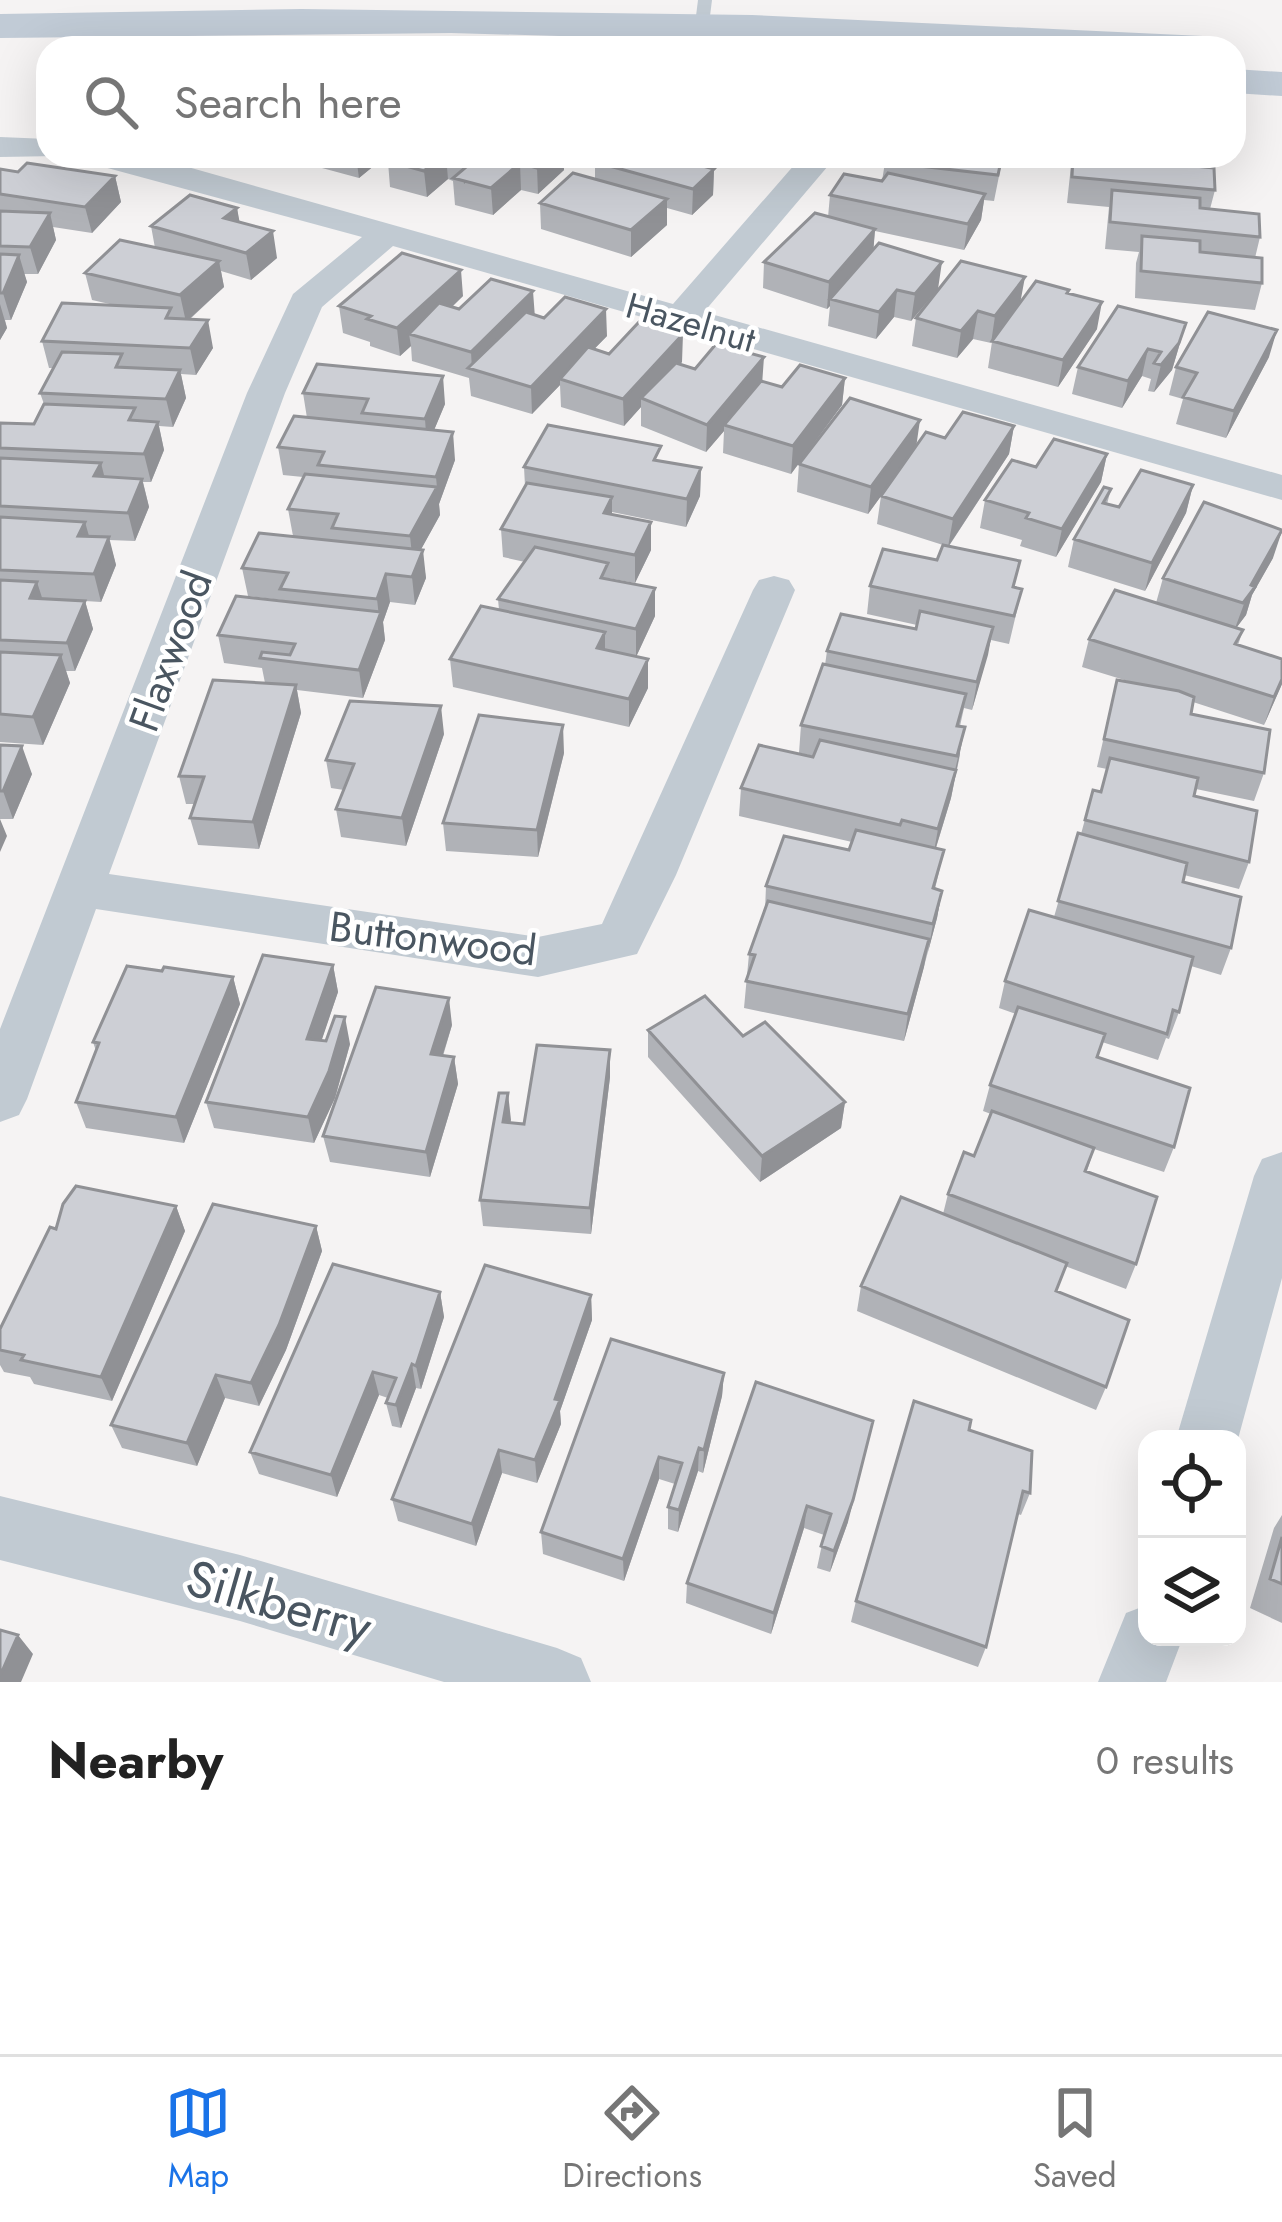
<!DOCTYPE html>
<style>
:root{--surface:#fff;--page:#f6f6f6;--text:#222;--muted:#767676;--line:#e0e0e0;--accent:#1a73e8}
body{margin:0;font-family:Jost,sans-serif;background:var(--page);color:var(--text)}
.controls{position:absolute;right:36px;bottom:36px;display:grid;overflow:hidden;border-radius:24px;box-shadow:0 12px 48px #0002}
.controls button{width:108px;height:108px;display:grid;place-items:center;padding:0;border:0;border-bottom:3px solid var(--line);background:var(--surface);color:var(--text);font:60px sans-serif}
.list{margin:0;padding:0;list-style:none}
h2{display:flex;justify-content:space-between;align-items:center;height:156px;margin:0;padding:0 48px;font-size:51px}
h2 small{font-size:39px;font-weight:400;color:var(--muted)}
.icon{flex:none;width:66px;height:66px;fill:none;stroke:currentColor;stroke-width:2;stroke-linecap:round;stroke-linejoin:round}
.map{position:relative;flex:none;width:1282px;height:1682px;overflow:hidden}
.search{position:absolute;background:var(--surface);box-shadow:0 12px 48px #0002;left:36px;right:36px;top:36px;height:132px;display:flex;align-items:center;gap:30px;box-sizing:border-box;padding:0 42px;border-radius:36px;color:var(--muted);font-size:45px}
.sheet{height:372px;background:var(--surface)}
nav{display:flex;justify-content:space-around;align-items:center;box-sizing:border-box;height:168px;border-top:3px solid var(--line);background:var(--surface);font-size:33px;color:var(--muted)}
nav a{display:grid;justify-items:center;gap:6px}
nav .on{color:var(--accent)}
.map>svg:first-child{display:block}
.lines{fill:none;stroke-linecap:round;stroke-linejoin:round}
.service{fill:#c1cad2;fill-rule:evenodd}
.minor{fill:#c1cad2;fill-rule:evenodd}
.secondary{fill:#c1cbd6;fill-rule:evenodd}
.wall{fill:#b0b2b7}
.shaded-wall{fill:#909195}
.building{fill:#cdcfd5;stroke:#909195;stroke-width:3}
.labels{text-anchor:middle;stroke-width:9;stroke-linejoin:round;paint-order:stroke}
.far-street-label{font-size:36px;fill:#4a5661;stroke:#fff}
.street-label{font-size:42px;fill:#4a5661;stroke:#fff}
.near-street-label{font-size:51px;fill:#4a5661;stroke:#fff}
</style>
<div class="map">
<svg width="1282" height="1682" viewBox="0 0 1282 1682">
<rect width="100%" height="100%" fill="#f5f3f3"/>
<g class="lines">
<path class="service" d="M 698,0 L 712,0 L 706,48 L 692,48 Z"/>
<path class="minor" d="M 0,137 L 48,139 L 48,156 L 58,156 L 0,157 Z
M 84,156 L 149,156 L 673,304 L 802,156 L 831,156 L 828,166 L 704,312 L 1282,475 L 1282,500 L 393,246 L 322,307 L 285,393 L 109,874 L 538,937 L 602,924 L 753,590 L 759,580 L 774,576 L 789,580 L 795,590 L 676,875 L 637,954 L 538,977 L 96,909 L 27,1099 L 19,1115 L 0,1122 L 0,1029 L 247,393 L 293,294 L 362,237 L 89,163 Z
M 1282,1152 L 1282,1278 L 1238,1439 L 1176,1439 L 1254,1176 L 1262,1159 Z
M 0,1496 L 240,1555 L 557,1648 L 581,1658 L 591,1682 L 444,1682 L 240,1621 L 0,1560 Z
M 1147,1605 L 1147,1637 L 1183,1637 L 1166,1682 L 1098,1682 L 1126,1613 Z"/>
<path class="secondary" d="M 301,9 L 752,15 L 1203,36 L 1217,39 L 1223,48 L 978,48 L 451,33 L 0,38 L 0,14 Z
M 1234,69 L 1282,72 L 1282,96 L 1234,93 Z"/>
</g>
<path class="wall" d="M 245,156 L 294,156 L 280,167 Z
M 320,156 L 563,156 L 564,170 L 538,194 L 521,190 L 493,215 L 455,205 L 453,181 L 448,179 L 427,197 L 390,187 L 388,162 L 381,160 L 359,178 L 322,168 Z
M 602,156 L 704,156 L 697,164 L 714,169 L 713,195 L 692,215 L 667,208 L 667,225 L 631,257 L 541,229 L 540,203 L 595,180 L 595,162 Z
M 886,156 L 1013,156 L 1012,162 L 1002,161 L 994,201 L 984,200 L 981,220 L 964,250 L 875,231 L 873,250 L 938,289 L 1020,303 L 1069,290 L 1069,293 L 1097,329 L 1058,387 L 988,368 L 992,342 L 991,343 L 973,339 L 957,358 L 912,346 L 916,318 L 938,290 L 911,321 L 894,317 L 876,339 L 828,326 L 830,306 L 827,309 L 763,288 L 764,262 L 828,217 L 830,195 L 882,181 Z
M 1072,156 L 1203,156 L 1200,167 L 1215,190 L 1210,209 L 1260,237 L 1255,258 L 1262,283 L 1255,310 L 1135,298 L 1136,263 L 1139,252 L 1105,249 L 1109,207 L 1067,203 Z
M 0,169 L 18,172 L 115,176 L 121,202 L 92,233 L 53,227 L 56,240 L 38,274 L 24,274 L 27,282 L 11,320 L 5,320 L 7,328 L 0,340 Z
M 237,208 L 239,222 L 277,258 L 251,280 L 221,271 L 224,287 L 189,320 L 213,348 L 196,375 L 181,374 L 186,398 L 173,427 L 159,426 L 164,450 L 151,482 L 143,482 L 149,507 L 135,541 L 109,540 L 116,565 L 101,602 L 85,601 L 93,629 L 75,671 L 66,671 L 70,683 L 43,745 L 0,742 L 0,423 L 34,424 L 44,404 L 40,393 L 53,368 L 49,368 L 42,341 L 114,305 L 92,300 L 85,273 L 155,248 L 151,226 Z
M 463,296 L 452,307 L 535,315 L 607,336 L 594,349 L 609,354 L 682,362 L 680,364 L 695,369 L 782,387 L 845,378 L 842,405 L 791,474 L 723,453 L 724,431 L 706,452 L 641,426 L 641,407 L 624,426 L 561,407 L 560,385 L 532,414 L 471,396 L 469,378 L 412,361 L 411,346 L 400,356 L 370,346 L 370,342 L 343,333 L 339,306 Z
M 1186,323 L 1172,370 L 1154,392 L 1148,391 L 1151,379 L 1142,376 L 1122,408 L 1072,394 L 1078,367 Z
M 1269,357 L 1226,438 L 1176,424 L 1183,399 L 1169,395 L 1176,367 Z
M 303,393 L 445,404 L 434,430 L 455,460 L 439,504 L 440,515 L 421,549 L 426,578 L 415,605 L 390,602 L 383,622 L 385,640 L 363,698 L 297,690 L 301,713 L 259,849 L 198,845 L 190,818 L 195,804 L 186,804 L 179,776 L 265,683 L 262,668 L 224,663 L 218,635 L 283,601 L 282,600 L 248,596 L 242,568 L 293,536 L 288,509 L 303,477 L 283,475 L 278,447 L 307,418 Z
M 1014,426 L 1009,454 L 949,546 L 1015,588 L 1022,589 L 1009,644 L 991,640 L 972,710 L 964,708 L 960,726 L 960,755 L 951,798 L 936,848 L 944,850 L 935,889 L 942,891 L 937,918 L 904,1041 L 744,1008 L 749,954 L 765,910 L 766,886 L 849,850 L 852,842 L 739,816 L 741,788 L 813,757 L 814,756 L 799,753 L 801,725 L 825,665 L 827,651 L 916,629 L 917,625 L 867,614 L 870,586 L 937,560 L 943,545 L 877,524 L 881,496 L 868,514 L 797,492 L 799,464 L 917,445 L 945,438 Z
M 1107,454 L 1101,482 L 1056,557 L 1020,546 L 1022,540 L 980,528 L 985,500 L 1036,467 Z
M 660,461 L 701,468 L 700,496 L 686,527 L 612,512 L 612,514 L 651,550 L 635,583 L 608,578 L 655,616 L 636,657 L 648,659 L 648,688 L 629,727 L 453,687 L 450,659 L 499,610 L 498,599 L 525,562 L 503,557 L 501,529 L 525,486 L 524,467 Z
M 1193,485 L 1186,513 L 1145,591 L 1068,567 L 1074,539 L 1111,489 L 1107,504 L 1119,507 Z
M 1273,558 L 1252,595 L 1246,615 L 1236,628 L 1243,630 L 1238,645 L 1282,684 L 1264,725 L 1193,702 L 1191,714 L 1264,773 L 1254,801 L 1196,789 L 1194,796 L 1249,862 L 1239,889 L 1184,875 L 1183,882 L 1231,948 L 1221,975 L 1191,966 L 1179,1012 L 1169,1039 L 1166,1038 L 1158,1060 L 1102,1042 L 1097,1058 L 1174,1147 L 1164,1172 L 1094,1149 L 1087,1171 L 1136,1264 L 1126,1289 L 1065,1266 L 1057,1291 L 1106,1387 L 1096,1410 L 857,1311 L 861,1286 L 943,1214 L 948,1194 L 974,1156 L 991,1114 L 983,1111 L 990,1085 L 1016,1014 L 999,1008 L 1005,981 L 1054,917 L 1078,833 L 1081,834 L 1093,790 L 1101,792 L 1107,769 L 1097,767 L 1117,680 L 1134,683 L 1082,667 L 1089,639 L 1156,603 L 1163,578 Z
M 444,734 L 406,846 L 341,837 L 336,809 L 344,790 L 331,788 L 326,760 Z
M 0,745 L 32,774 L 13,819 L 0,819 Z
M 564,753 L 538,857 L 446,851 L 443,823 Z
M 333,965 L 338,992 L 321,1041 L 350,1044 L 335,1098 L 314,1143 L 214,1128 L 206,1102 Z
M 162,971 L 233,977 L 240,1004 L 184,1143 L 86,1128 L 76,1102 L 96,1051 L 93,1042 Z
M 452,1025 L 443,1056 L 454,1057 L 458,1084 L 430,1177 L 330,1162 L 323,1136 Z
M 648,1030 L 743,1036 L 845,1102 L 841,1128 L 760,1182 L 648,1057 Z
M 610,1050 L 610,1077 L 591,1234 L 483,1226 L 480,1200 L 511,1120 L 510,1123 L 524,1124 Z
M 176,1206 L 185,1231 L 112,1401 L 34,1384 L 30,1377 L 4,1372 L 0,1365 L 0,1329 L 56,1229 Z
M 316,1226 L 322,1251 L 286,1350 L 259,1406 L 225,1398 L 197,1466 L 122,1448 L 111,1425 Z
M 440,1292 L 444,1317 L 421,1389 L 416,1388 L 401,1428 L 392,1426 L 386,1403 L 388,1398 L 379,1395 L 337,1497 L 259,1474 L 250,1452 Z
M 591,1295 L 592,1320 L 560,1411 L 561,1424 L 537,1483 L 502,1473 L 476,1546 L 398,1521 L 392,1499 Z
M 724,1373 L 722,1396 L 703,1473 L 698,1471 L 678,1532 L 668,1529 L 668,1507 L 675,1484 L 659,1479 L 624,1581 L 543,1554 L 541,1532 Z
M 756,1382 L 848,1522 L 830,1572 L 817,1568 L 824,1535 L 804,1528 L 771,1634 L 686,1603 L 687,1583 Z
M 969,1430 L 1030,1493 L 1021,1515 L 1018,1514 L 986,1647 L 978,1667 L 851,1622 L 856,1601 Z
M 1282,1515 L 1282,1623 L 1250,1608 L 1274,1528 Z"/>
<path class="shaded-wall" d="M 279,156 L 294,156 L 280,167 Z
M 356,156 L 380,156 L 381,160 L 359,178 Z
M 442,156 L 446,156 L 448,179 L 427,197 L 424,171 Z
M 464,156 L 496,156 L 464,184 L 462,157 Z
M 550,156 L 563,156 L 564,170 L 538,194 L 537,168 Z
M 520,163 L 521,190 L 493,215 L 491,188 Z
M 714,169 L 713,195 L 692,215 L 693,189 Z
M 115,176 L 121,202 L 92,233 L 85,207 Z
M 985,194 L 981,220 L 964,250 L 968,224 Z
M 667,199 L 667,225 L 631,257 L 631,230 Z
M 237,208 L 242,235 L 224,218 Z
M 50,213 L 56,240 L 38,274 L 30,247 Z
M 875,229 L 873,256 L 830,299 L 830,306 L 827,309 L 829,282 Z
M 273,231 L 277,258 L 251,280 L 246,253 Z
M 19,255 L 27,282 L 11,320 L 3,293 Z
M 219,261 L 224,287 L 186,322 L 180,295 Z
M 942,262 L 938,289 L 911,321 L 915,294 Z
M 461,270 L 463,296 L 420,337 L 409,334 L 411,346 L 400,356 L 397,328 Z
M 1025,277 L 1020,304 L 991,343 L 995,316 Z
M 897,290 L 894,317 L 876,339 L 879,312 Z
M 533,291 L 535,318 L 472,370 L 471,352 Z
M 1102,302 L 1097,329 L 1058,387 L 1063,360 Z
M 0,304 L 7,328 L 0,340 Z
M 606,309 L 607,336 L 564,380 L 560,379 L 560,385 L 532,414 L 531,387 Z
M 978,311 L 973,339 L 957,358 L 961,331 Z
M 208,320 L 213,348 L 196,375 L 190,348 Z
M 1186,323 L 1172,370 L 1154,392 L 1161,365 Z
M 1277,330 L 1269,357 L 1226,438 L 1234,411 Z
M 683,334 L 682,362 L 647,401 L 641,398 L 641,407 L 624,426 L 623,399 Z
M 1148,349 L 1142,376 L 1122,408 L 1128,381 Z
M 764,357 L 762,385 L 724,425 L 724,431 L 706,452 L 707,425 Z
M 180,370 L 186,398 L 173,427 L 166,399 Z
M 443,376 L 445,404 L 427,447 L 425,419 Z
M 845,378 L 842,405 L 791,474 L 793,446 Z
M 920,420 L 916,448 L 868,514 L 871,487 Z
M 158,422 L 164,450 L 151,482 L 144,454 Z
M 1014,426 L 1009,454 L 948,547 L 953,519 Z
M 453,432 L 455,460 L 439,504 L 440,515 L 413,564 L 410,536 L 437,488 L 436,477 Z
M 1107,454 L 1101,482 L 1056,557 L 1062,529 Z
M 101,463 L 108,491 L 94,476 Z
M 701,468 L 700,496 L 686,527 L 687,499 Z
M 142,479 L 149,507 L 135,541 L 128,513 Z
M 1193,485 L 1186,513 L 1145,591 L 1152,563 Z
M 612,497 L 612,525 L 604,513 Z
M 85,522 L 93,550 L 78,536 Z
M 651,522 L 651,550 L 635,583 L 635,555 Z
M 1282,531 L 1273,558 L 1252,595 L 1246,615 L 1234,631 L 1251,585 Z
M 109,537 L 116,565 L 101,602 L 94,574 Z
M 423,550 L 426,578 L 415,605 L 412,577 Z
M 386,574 L 390,602 L 383,622 L 385,640 L 363,698 L 359,670 L 379,617 L 377,599 Z
M 37,582 L 46,610 L 30,598 Z
M 655,588 L 655,616 L 636,657 L 636,629 Z
M 85,601 L 93,629 L 75,671 L 67,643 Z
M 993,627 L 988,655 L 972,710 L 977,682 Z
M 605,632 L 605,660 L 597,648 Z
M 61,655 L 70,683 L 43,745 L 33,717 Z
M 648,659 L 648,688 L 629,727 L 629,699 Z
M 1282,679 L 1282,684 L 1264,725 L 1274,697 Z
M 296,685 L 301,713 L 259,849 L 253,822 Z
M 441,706 L 444,734 L 406,846 L 402,818 Z
M 563,725 L 564,753 L 538,857 L 537,830 Z
M 965,727 L 951,798 L 933,857 L 938,829 L 953,779 Z
M 22,746 L 32,774 L 13,819 L 3,791 Z
M 0,819 L 7,836 L 0,852 Z
M 942,891 L 937,918 L 928,952 L 933,924 Z
M 929,939 L 924,967 L 904,1041 L 908,1014 Z
M 333,965 L 338,992 L 313,1066 L 307,1039 Z
M 233,977 L 240,1004 L 184,1143 L 176,1117 Z
M 449,998 L 452,1025 L 435,1080 L 431,1054 Z
M 345,1017 L 350,1044 L 335,1098 L 314,1143 L 308,1117 Z
M 610,1050 L 610,1077 L 591,1234 L 590,1208 Z
M 454,1057 L 458,1084 L 430,1177 L 426,1152 Z
M 508,1093 L 511,1120 L 505,1148 L 503,1122 Z
M 845,1102 L 841,1128 L 760,1182 L 762,1156 Z
M 176,1206 L 185,1231 L 112,1401 L 101,1377 Z
M 316,1226 L 322,1251 L 286,1350 L 259,1406 L 251,1383 Z
M 440,1292 L 444,1317 L 421,1389 L 416,1366 Z
M 591,1295 L 592,1320 L 560,1411 L 561,1424 L 537,1483 L 535,1460 Z
M 412,1364 L 416,1388 L 401,1428 L 396,1405 Z
M 373,1372 L 379,1395 L 337,1497 L 331,1475 Z
M 724,1373 L 722,1396 L 703,1473 L 704,1450 Z
M 216,1375 L 225,1398 L 197,1466 L 187,1443 Z
M 868,1444 L 848,1522 L 830,1572 L 834,1551 Z
M 699,1448 L 698,1471 L 678,1532 L 679,1510 Z
M 499,1450 L 502,1473 L 476,1546 L 472,1524 Z
M 659,1457 L 659,1479 L 624,1581 L 623,1559 Z
M 807,1506 L 804,1528 L 771,1634 L 774,1613 Z
M 18,1635 L 33,1654 L 21,1682 L 0,1682 L 0,1676 Z"/>
<path class="building" d="M 394,156 L 442,156 L 424,171 L 388,161 Z
M 479,156 L 550,156 L 537,168 L 520,163 L 491,188 L 453,178 Z
M 602,156 L 665,156 L 714,169 L 693,189 L 595,162 Z
M 886,156 L 1002,156 L 998,175 L 884,162 Z
M 1073,156 L 1174,156 L 1174,164 L 1214,168 L 1215,190 L 1072,177 Z
M 27,163 L 115,176 L 85,207 L 0,194 L 0,169 L 18,172 Z
M 573,173 L 667,199 L 631,230 L 540,203 Z
M 888,173 L 985,194 L 968,224 L 830,195 L 844,174 L 882,181 Z
M 1112,190 L 1200,198 L 1200,208 L 1259,214 L 1260,237 L 1110,222 Z
M 190,195 L 237,208 L 224,218 L 273,231 L 246,253 L 151,226 Z
M 0,211 L 50,213 L 30,247 L 0,246 Z
M 815,213 L 875,229 L 829,282 L 764,262 Z
M 1142,236 L 1200,241 L 1200,252 L 1262,258 L 1262,283 L 1141,271 Z
M 120,240 L 219,261 L 180,295 L 85,273 Z
M 879,243 L 942,262 L 915,294 L 897,290 L 879,312 L 830,299 Z
M 402,253 L 461,270 L 397,328 L 367,319 L 371,316 L 339,306 Z
M 0,254 L 19,255 L 3,293 L 0,293 Z
M 961,261 L 1025,277 L 995,316 L 978,311 L 961,331 L 916,318 Z
M 491,279 L 533,291 L 471,352 L 409,334 L 439,303 L 459,309 Z
M 1036,281 L 1069,290 L 1067,293 L 1102,302 L 1063,360 L 992,341 Z
M 565,297 L 606,309 L 531,387 L 468,368 L 526,312 L 544,318 Z
M 62,303 L 171,308 L 166,318 L 208,320 L 190,348 L 42,341 Z
M 1118,306 L 1186,323 L 1179,343 L 1161,365 L 1154,363 L 1161,352 L 1148,349 L 1128,381 L 1078,367 Z
M 1208,312 L 1277,330 L 1234,411 L 1183,397 L 1197,373 L 1176,367 Z
M 639,322 L 683,334 L 623,399 L 560,379 L 588,347 L 609,354 Z
M 716,344 L 764,357 L 707,425 L 641,398 L 676,363 L 695,369 Z
M 62,352 L 122,354 L 116,367 L 180,370 L 166,399 L 40,393 Z
M 317,364 L 443,376 L 425,419 L 362,413 L 368,399 L 303,393 Z
M 800,365 L 845,378 L 793,446 L 724,425 L 761,381 L 782,387 Z
M 850,398 L 920,420 L 871,487 L 799,464 Z
M 44,404 L 135,408 L 129,420 L 158,422 L 144,454 L 0,448 L 0,423 L 34,424 Z
M 963,412 L 1014,426 L 953,519 L 881,496 L 926,432 L 945,438 Z
M 294,416 L 453,432 L 436,477 L 318,465 L 324,452 L 278,447 Z
M 548,425 L 661,446 L 654,460 L 701,468 L 687,499 L 524,467 Z
M 1054,439 L 1107,454 L 1062,529 L 1026,518 L 1029,513 L 985,500 L 1012,460 L 1036,467 Z
M 0,458 L 101,463 L 94,476 L 142,479 L 128,513 L 0,506 Z
M 1141,470 L 1193,485 L 1152,563 L 1074,539 L 1104,487 L 1111,489 L 1103,503 L 1119,507 Z
M 305,474 L 437,487 L 410,536 L 332,528 L 338,514 L 288,509 Z
M 527,483 L 612,497 L 604,513 L 651,522 L 635,555 L 501,529 Z
M 1204,502 L 1282,530 L 1251,585 L 1255,587 L 1243,603 L 1163,578 Z
M 0,517 L 85,522 L 78,536 L 109,537 L 94,574 L 0,570 Z
M 259,533 L 423,550 L 412,577 L 386,574 L 377,599 L 280,589 L 288,573 L 242,568 Z
M 943,545 L 1020,561 L 1013,587 L 1022,589 L 1014,616 L 870,586 L 883,549 L 937,560 Z
M 535,547 L 608,563 L 601,578 L 655,588 L 636,629 L 498,599 Z
M 0,580 L 37,582 L 30,598 L 85,601 L 67,643 L 0,640 Z
M 1115,590 L 1243,630 L 1235,644 L 1282,659 L 1282,679 L 1274,697 L 1089,639 Z
M 236,596 L 381,612 L 359,670 L 260,658 L 262,652 L 290,655 L 295,644 L 218,635 Z
M 481,606 L 605,632 L 597,648 L 648,659 L 629,699 L 450,659 Z
M 920,611 L 993,627 L 977,682 L 827,651 L 841,614 L 916,629 Z
M 0,652 L 61,655 L 33,717 L 0,714 Z
M 823,664 L 966,694 L 957,726 L 965,727 L 957,756 L 801,725 Z
M 213,680 L 296,685 L 253,822 L 190,818 L 204,777 L 179,776 Z
M 1117,680 L 1179,691 L 1194,697 L 1191,714 L 1270,730 L 1264,773 L 1104,739 Z
M 350,701 L 441,706 L 402,818 L 336,809 L 354,764 L 326,760 Z
M 479,715 L 563,725 L 537,830 L 443,823 Z
M 820,740 L 956,770 L 938,829 L 902,820 L 900,825 L 741,788 L 759,745 L 813,757 Z
M 0,745 L 22,746 L 3,791 L 0,791 Z
M 1110,758 L 1198,778 L 1194,796 L 1257,811 L 1249,862 L 1085,820 L 1093,790 L 1101,792 Z
M 856,830 L 944,850 L 933,888 L 942,891 L 933,924 L 766,886 L 784,836 L 849,850 Z
M 1078,833 L 1187,863 L 1183,882 L 1241,897 L 1231,948 L 1058,901 Z
M 768,901 L 929,939 L 908,1014 L 746,981 L 755,955 L 749,954 Z
M 1029,910 L 1193,957 L 1179,1012 L 1173,1010 L 1167,1034 L 1005,981 Z
M 263,955 L 333,965 L 307,1039 L 326,1041 L 335,1016 L 345,1017 L 329,1071 L 308,1117 L 206,1102 Z
M 127,966 L 162,971 L 164,967 L 233,977 L 176,1117 L 76,1102 L 99,1043 L 93,1042 Z
M 376,987 L 449,998 L 431,1054 L 454,1057 L 426,1152 L 323,1136 Z
M 705,996 L 743,1036 L 765,1022 L 845,1102 L 762,1156 L 648,1030 Z
M 1018,1007 L 1105,1034 L 1097,1057 L 1190,1088 L 1174,1147 L 990,1085 Z
M 537,1045 L 610,1050 L 590,1208 L 480,1200 L 499,1093 L 508,1093 L 503,1122 L 524,1124 Z
M 992,1111 L 1094,1148 L 1085,1171 L 1157,1197 L 1136,1264 L 948,1194 L 964,1152 L 974,1156 Z
M 76,1186 L 176,1206 L 101,1377 L 21,1360 L 24,1355 L 0,1350 L 0,1329 L 50,1227 L 56,1229 L 63,1204 Z
M 901,1197 L 1067,1263 L 1056,1291 L 1129,1320 L 1106,1387 L 861,1286 Z
M 213,1204 L 316,1226 L 279,1325 L 251,1383 L 216,1375 L 187,1443 L 111,1425 Z
M 333,1264 L 440,1292 L 416,1366 L 412,1364 L 396,1405 L 386,1403 L 396,1378 L 373,1372 L 331,1475 L 250,1452 Z
M 485,1265 L 591,1295 L 555,1399 L 560,1400 L 535,1460 L 499,1450 L 472,1524 L 392,1499 Z
M 611,1339 L 724,1373 L 704,1450 L 699,1448 L 679,1510 L 668,1507 L 682,1463 L 659,1457 L 623,1559 L 541,1532 Z
M 756,1382 L 873,1421 L 853,1500 L 834,1551 L 821,1546 L 831,1514 L 807,1506 L 774,1613 L 687,1583 Z
M 914,1401 L 971,1420 L 969,1430 L 1032,1451 L 1030,1493 L 1023,1491 L 986,1647 L 856,1601 Z
M 1282,1537 L 1282,1584 L 1270,1579 Z
M 0,1630 L 18,1635 L 0,1676 Z"/>
<g class="labels">
<g class="far-street-label">
<text transform="translate(691 322) rotate(16)" y="13">Hazelnut</text>
</g>
<g class="street-label">
<text transform="translate(170 651) rotate(-70)" y="15">Flaxwood</text>
<text transform="translate(433 938) rotate(7)" y="15">Buttonwood</text>
</g>
<g class="near-street-label">
<text transform="translate(279 1602) rotate(16)" y="18">Silkberry</text>
</g>
</g>
</svg>
<div class="controls">
<button><svg class="icon" aria-label="locate" viewBox="0 0 24 24"><circle cx="12" cy="12" r="6"/><path d="M12 2v4M12 18v4M2 12h4M18 12h4"/></svg></button>
<button><svg class="icon" aria-label="layers" viewBox="0 0 24 24"><path d="M12 4l9 5-9 5-9-5zM3 14l9 5 9-5"/></svg></button>
</div>
<div class="search"><svg class="icon" aria-label="search" viewBox="0 0 24 24"><circle cx="10" cy="10" r="6"/><path d="M15 15l6 6"/></svg>Search here</div>
</div>
<section class="sheet">
<h2>Nearby<small>0 results</small></h2>
<ul class="list">
</ul>
</section>
<nav>
<a class="on"><svg class="icon" aria-label="map" viewBox="0 0 24 24"><path d="M3 6l6-2 6 2 6-2v14l-6 2-6-2-6 2zM9 4v14M15 6v14"/></svg>Map</a>
<a><svg class="icon" aria-label="directions" viewBox="0 0 24 24"><path d="M12 3l9 9-9 9-9-9zM9 14v-3h6M13 9l2 2-2 2"/></svg>Directions</a>
<a><svg class="icon" aria-label="saved" viewBox="0 0 24 24"><path d="M7 4h10v16l-5-4-5 4z"/></svg>Saved</a>
</nav>
